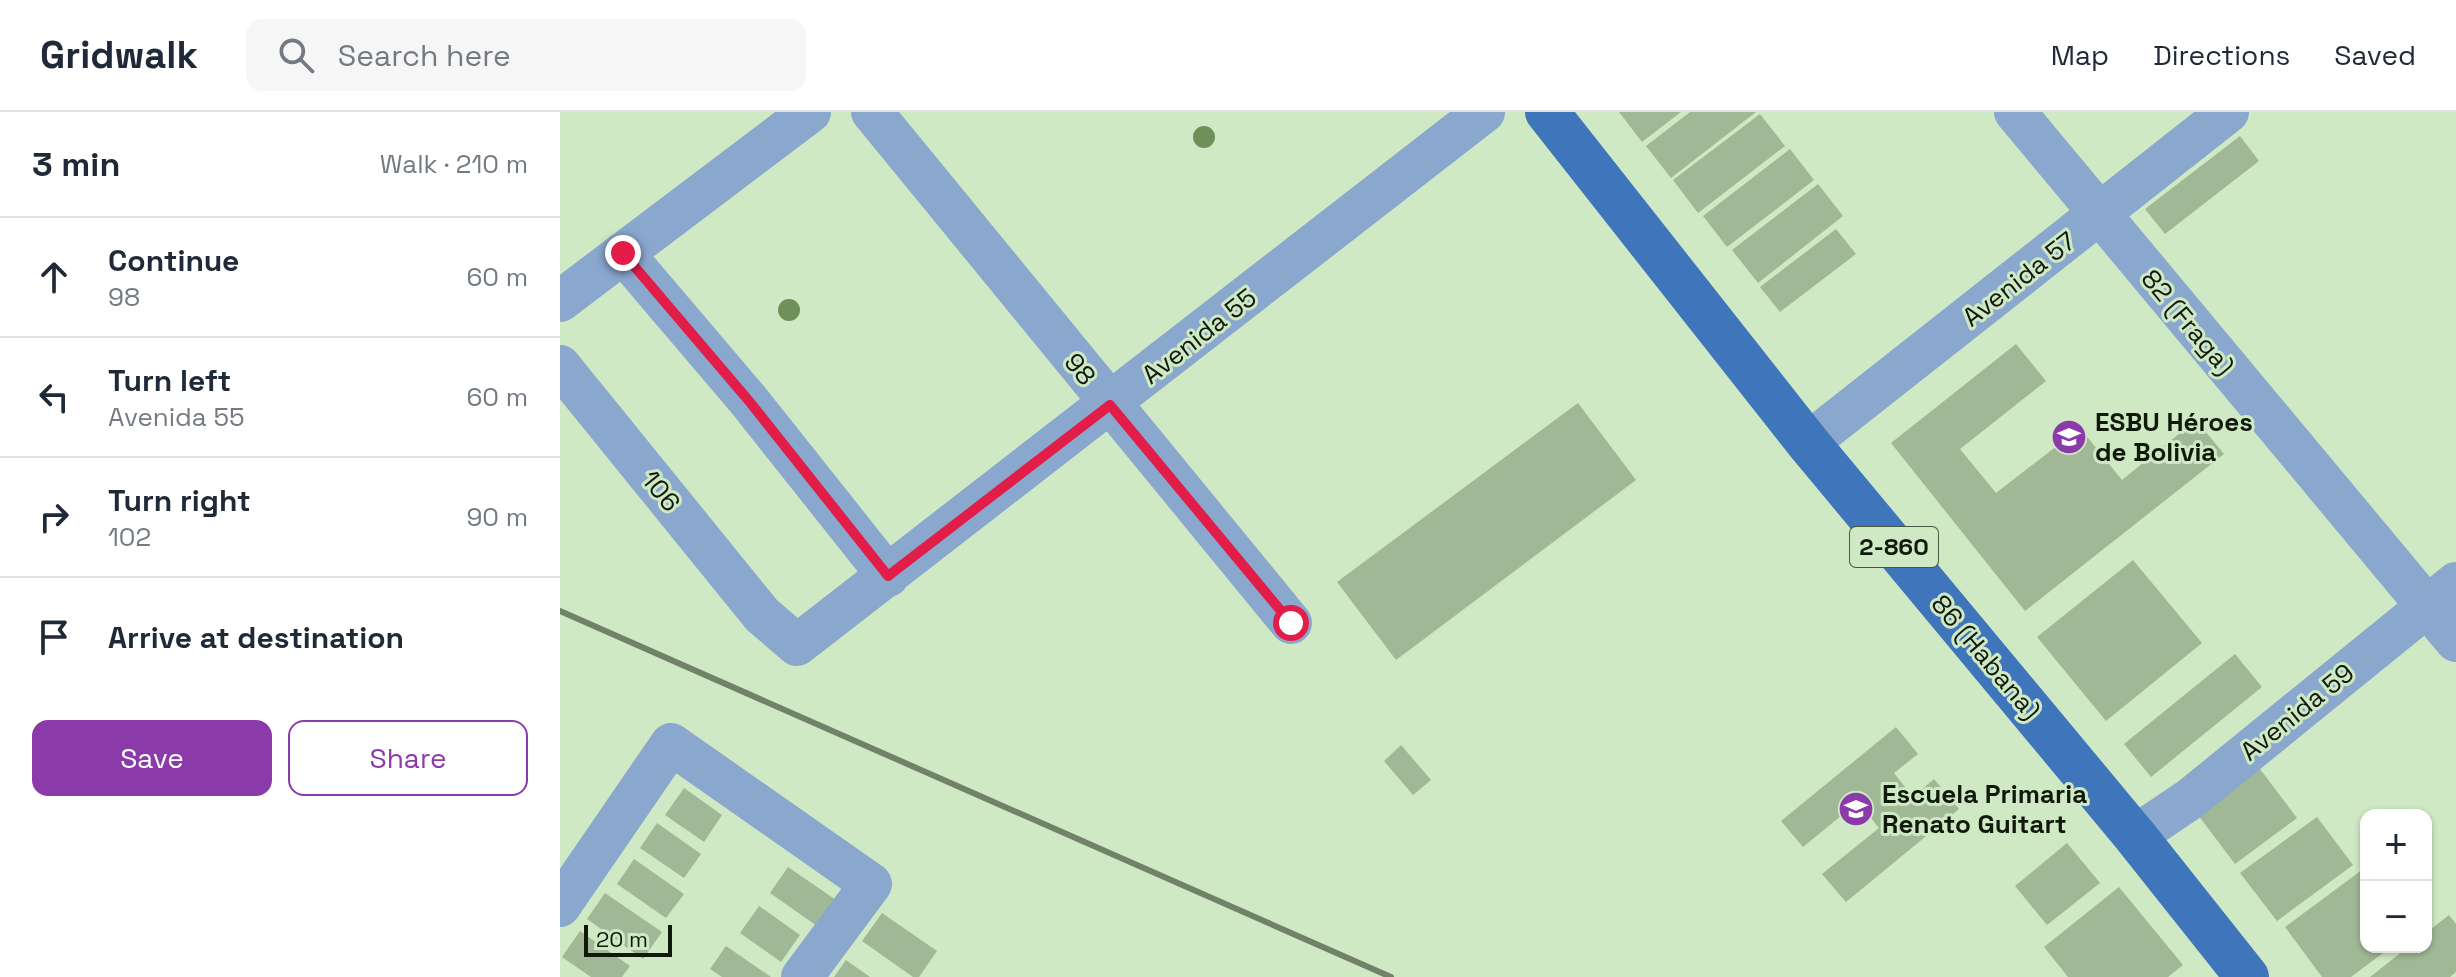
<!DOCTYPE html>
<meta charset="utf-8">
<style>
:root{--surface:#fff;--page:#f6f6f7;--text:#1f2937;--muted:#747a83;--line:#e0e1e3;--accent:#8b3aaa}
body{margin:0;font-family:"Space Grotesk",sans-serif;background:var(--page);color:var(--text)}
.controls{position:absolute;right:24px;bottom:24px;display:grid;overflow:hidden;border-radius:16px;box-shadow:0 2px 6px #0004}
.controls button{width:72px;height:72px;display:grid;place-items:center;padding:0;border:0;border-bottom:2px solid var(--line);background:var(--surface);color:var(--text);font:40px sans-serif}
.scale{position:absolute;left:24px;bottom:20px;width:88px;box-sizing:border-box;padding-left:8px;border:4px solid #10190c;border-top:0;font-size:22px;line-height:28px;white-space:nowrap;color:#10190c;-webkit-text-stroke:6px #cfe9c4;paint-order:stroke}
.stop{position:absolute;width:24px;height:24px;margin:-18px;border:6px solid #e11d48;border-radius:50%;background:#fff}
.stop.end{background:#e11d48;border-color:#fff;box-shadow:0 2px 8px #0008}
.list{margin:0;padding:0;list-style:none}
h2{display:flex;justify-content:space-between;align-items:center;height:104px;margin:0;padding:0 32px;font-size:34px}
h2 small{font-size:26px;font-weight:400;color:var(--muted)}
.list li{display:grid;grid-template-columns:52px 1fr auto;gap:24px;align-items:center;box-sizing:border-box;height:120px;padding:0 32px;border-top:2px solid var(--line)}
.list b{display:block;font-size:30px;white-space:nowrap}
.list p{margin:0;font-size:26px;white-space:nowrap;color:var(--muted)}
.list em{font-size:26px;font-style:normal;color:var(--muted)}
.actions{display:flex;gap:16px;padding:24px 32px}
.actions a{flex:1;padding:18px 0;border:2px solid var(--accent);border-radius:16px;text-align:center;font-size:28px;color:var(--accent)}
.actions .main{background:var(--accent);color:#fff}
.icon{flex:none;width:44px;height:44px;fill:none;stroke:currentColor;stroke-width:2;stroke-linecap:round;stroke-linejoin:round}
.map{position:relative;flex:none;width:1896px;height:865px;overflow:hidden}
header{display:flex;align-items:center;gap:48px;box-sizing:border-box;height:112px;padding:0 40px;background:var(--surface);border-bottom:2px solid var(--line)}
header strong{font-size:38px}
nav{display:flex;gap:44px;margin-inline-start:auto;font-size:28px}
.search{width:560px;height:72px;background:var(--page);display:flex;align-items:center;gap:20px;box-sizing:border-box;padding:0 28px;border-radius:16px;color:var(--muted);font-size:30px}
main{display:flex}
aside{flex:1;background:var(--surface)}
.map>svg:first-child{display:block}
.building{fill:#a0b895}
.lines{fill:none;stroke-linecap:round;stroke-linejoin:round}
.minor{stroke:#8aa7ce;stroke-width:42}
.major{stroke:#3f75ba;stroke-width:44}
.rail{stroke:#718269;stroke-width:6}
.tree{fill:#6f9059}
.route{stroke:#e11d48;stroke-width:10}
.labels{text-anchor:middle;stroke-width:6;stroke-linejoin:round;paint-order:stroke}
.shield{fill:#cfe9c4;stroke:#495743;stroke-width:2}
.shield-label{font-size:24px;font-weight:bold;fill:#10190c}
.street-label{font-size:26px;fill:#10190c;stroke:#cfe9c4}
.poi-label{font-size:26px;font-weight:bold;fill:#10190c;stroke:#cfe9c4;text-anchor:start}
</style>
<header>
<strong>Gridwalk</strong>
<div class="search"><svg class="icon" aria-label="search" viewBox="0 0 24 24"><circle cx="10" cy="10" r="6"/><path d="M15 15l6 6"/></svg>Search here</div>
<nav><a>Map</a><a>Directions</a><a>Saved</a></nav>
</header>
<main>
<aside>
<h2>3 min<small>Walk · 210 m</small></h2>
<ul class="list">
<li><svg class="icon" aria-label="ahead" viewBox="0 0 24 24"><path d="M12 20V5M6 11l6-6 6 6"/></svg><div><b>Continue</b><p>98</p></div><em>60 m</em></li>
<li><svg class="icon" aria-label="left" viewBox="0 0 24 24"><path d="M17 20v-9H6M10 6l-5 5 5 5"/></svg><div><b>Turn left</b><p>Avenida 55</p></div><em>60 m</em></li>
<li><svg class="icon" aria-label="right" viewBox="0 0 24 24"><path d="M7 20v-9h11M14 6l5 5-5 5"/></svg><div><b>Turn right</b><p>102</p></div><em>90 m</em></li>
<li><svg class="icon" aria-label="arrive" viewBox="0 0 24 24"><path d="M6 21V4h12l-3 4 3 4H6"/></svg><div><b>Arrive at destination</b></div></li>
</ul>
<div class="actions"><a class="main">Save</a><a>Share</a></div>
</aside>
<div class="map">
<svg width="1896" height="865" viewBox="0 0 1896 865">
<rect width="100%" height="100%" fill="#cfe9c4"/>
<path class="building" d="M 1059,0 L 1121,0 L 1082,30 Z
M 1130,0 L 1196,0 L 1111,66 L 1086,34 Z
M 1200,2 L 1225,34 L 1138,101 L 1113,68 Z
M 1680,24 L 1699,49 L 1605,122 L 1585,97 Z
M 1230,37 L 1254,68 L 1167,135 L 1143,104 Z
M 1258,72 L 1283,104 L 1198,171 L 1172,138 Z
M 1276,117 L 1296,142 L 1220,200 L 1200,175 Z
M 1456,232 L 1486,269 L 1400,337 L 1436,381 L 1520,316 L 1562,368 L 1636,308 L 1664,342 L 1465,499 L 1331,331 Z
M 1018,291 L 1076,368 L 836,548 L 777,470 Z
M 1573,448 L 1642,531 L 1546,609 L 1477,525 Z
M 1675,542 L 1702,575 L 1591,665 L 1564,632 Z
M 1336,615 L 1358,642 L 1334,661 L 1353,685 L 1374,667 L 1399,697 L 1286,790 L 1262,762 L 1319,716 L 1298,690 L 1243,735 L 1221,709 Z
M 841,633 L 871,668 L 853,683 L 824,649 Z
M 1700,657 L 1737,706 L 1675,752 L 1638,703 Z
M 124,676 L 162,703 L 144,730 L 105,703 Z
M 1757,705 L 1793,753 L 1717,809 L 1680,761 Z
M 97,711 L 141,742 L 124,766 L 80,736 Z
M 1507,731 L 1540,771 L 1487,813 L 1455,774 Z
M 74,747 L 124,782 L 106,806 L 57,772 Z
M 228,755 L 276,788 L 257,814 L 210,781 Z
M 1806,755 L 1806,835 L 1831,835 L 1791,865 L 1762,865 L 1725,815 Z
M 1559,775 L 1623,853 L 1608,865 L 1508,865 L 1484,835 Z
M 45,781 L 102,820 L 83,847 L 27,807 Z
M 199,794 L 240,823 L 221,850 L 180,821 Z
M 322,801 L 377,839 L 359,865 L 353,865 L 302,829 Z
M 1889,803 L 1896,812 L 1896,860 L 1890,865 L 1810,865 L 1848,835 L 1866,835 L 1866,821 Z
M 20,819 L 70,854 L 62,865 L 31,865 L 2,845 Z
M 166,834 L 211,865 L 162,865 L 150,857 Z
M 286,848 L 310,865 L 274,865 Z"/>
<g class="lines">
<path class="minor" d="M 312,0 L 731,511
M 1455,0 L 1896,529
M 63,141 L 189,289 L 328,464
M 0,189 L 250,0
M 0,254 L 202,503 L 237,533 L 924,0
M 1248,331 L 1668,0
M 1575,724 L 1630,687 L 1896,471
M 0,794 L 111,632 L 311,772 L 242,865"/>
<path class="major" d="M 987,0 L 1248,331 L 1575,724 L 1687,865"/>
<path class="rail" d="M 0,499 L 831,865"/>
</g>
<g class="tree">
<circle cx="644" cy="25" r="11"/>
<circle cx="229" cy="198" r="11"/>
</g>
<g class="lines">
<path class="route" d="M 63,141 L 189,289 L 328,464 L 550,293 L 731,511"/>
</g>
<defs>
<symbol id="school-disc" viewBox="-11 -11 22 22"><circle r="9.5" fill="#8b3aaa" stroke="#cfe9c4"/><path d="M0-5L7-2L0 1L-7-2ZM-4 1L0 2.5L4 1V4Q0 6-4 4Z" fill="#fff"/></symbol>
</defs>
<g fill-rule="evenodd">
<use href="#school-disc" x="1489" y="305" width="40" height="40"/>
<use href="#school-disc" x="1276" y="677" width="40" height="40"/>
</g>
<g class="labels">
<rect class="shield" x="1290" y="415" width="88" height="40" rx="6"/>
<g class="shield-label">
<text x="1334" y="443">2-860</text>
</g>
<g class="street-label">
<text transform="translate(1459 167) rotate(-38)" y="9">Avenida 57</text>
<text transform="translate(1628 210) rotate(50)" y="9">82 (Fraga)</text>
<text transform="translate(639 224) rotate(-38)" y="9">Avenida 55</text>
<text transform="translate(520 257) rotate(51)" y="9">98</text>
<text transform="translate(101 379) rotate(51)" y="9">106</text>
<text transform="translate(1426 545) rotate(50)" y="9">86 (Habana)</text>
<text transform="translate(1737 600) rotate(-39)" y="9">Avenida 59</text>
</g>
<g class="poi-label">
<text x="1535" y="319">ESBU Héroes<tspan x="1535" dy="30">de Bolivia</tspan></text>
<text x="1322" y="691">Escuela Primaria<tspan x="1322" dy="30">Renato Guitart</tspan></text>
</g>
</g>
</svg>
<div class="controls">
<button>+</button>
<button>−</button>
</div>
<div class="scale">20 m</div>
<div class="stop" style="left:731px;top:511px"></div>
<div class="stop end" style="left:63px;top:141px"></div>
</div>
</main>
